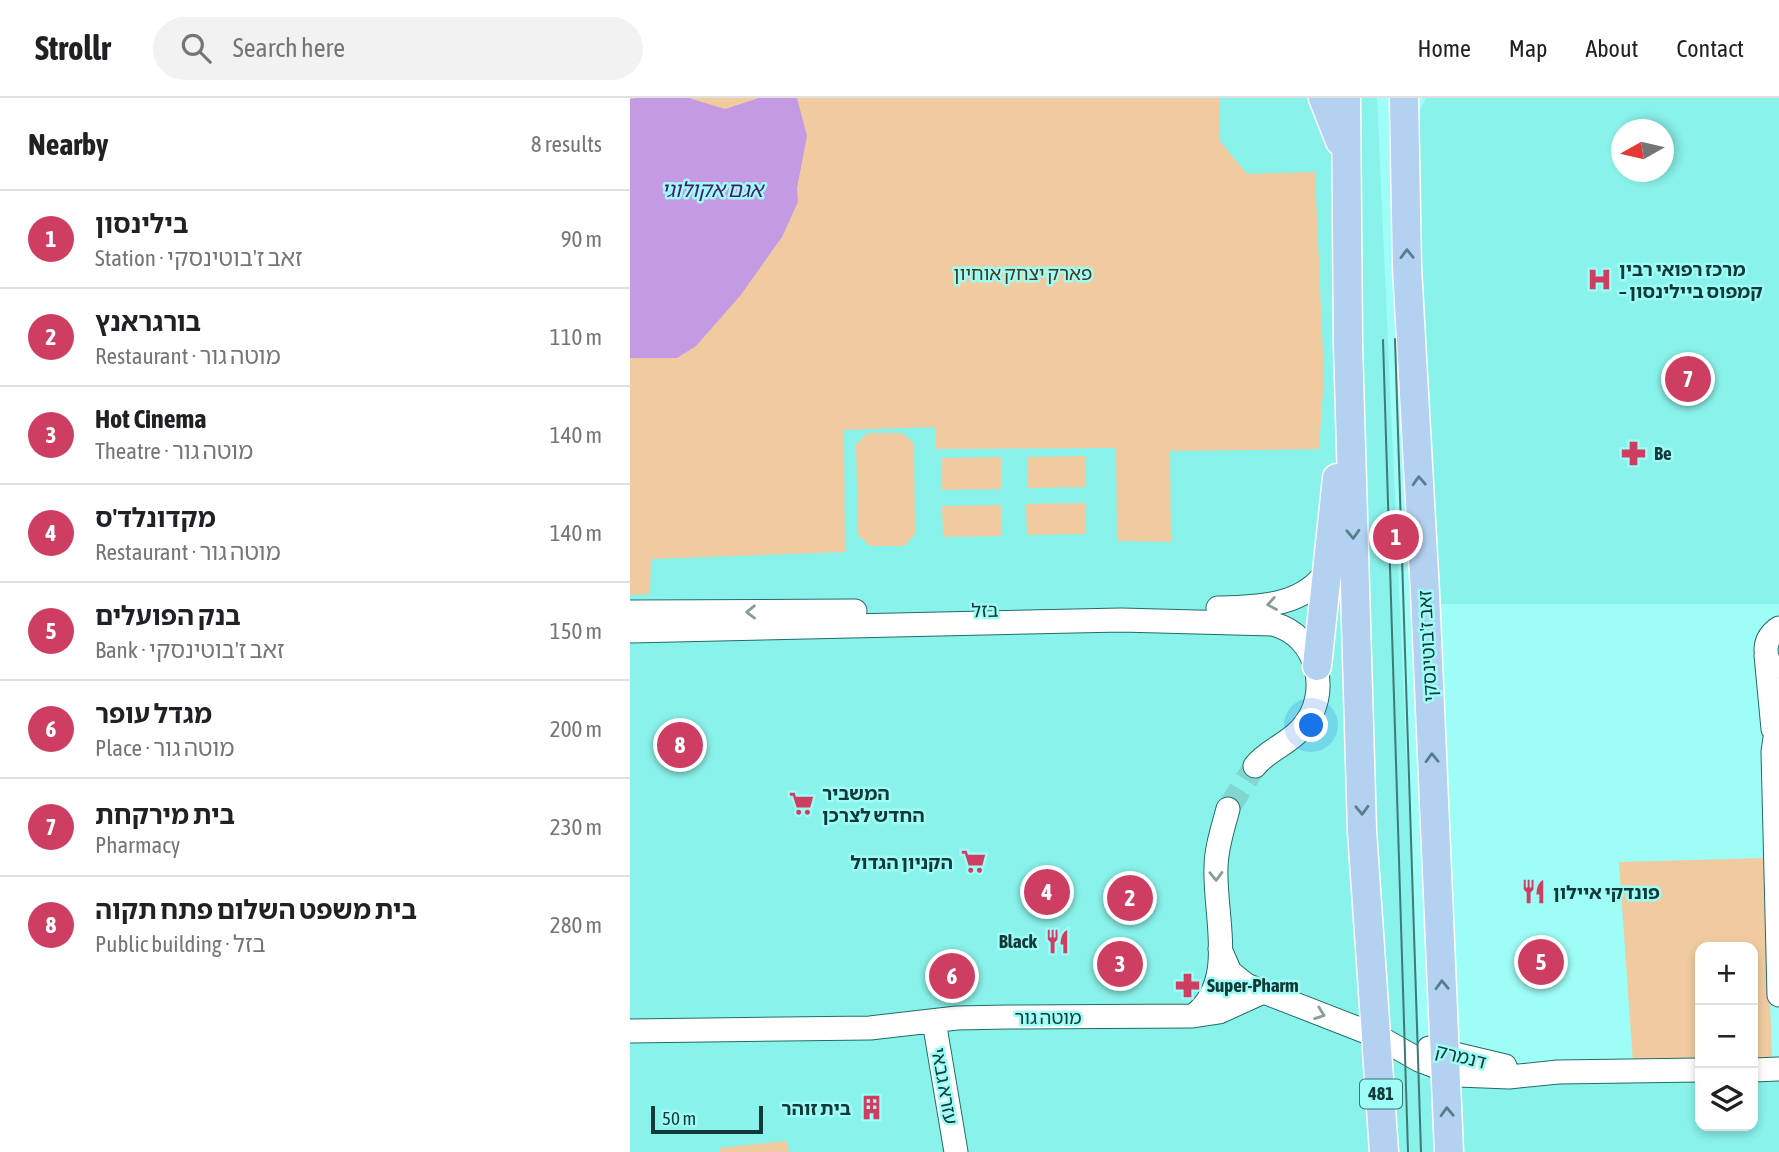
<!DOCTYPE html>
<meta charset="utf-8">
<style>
:root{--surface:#fff;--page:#f2f2f2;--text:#202124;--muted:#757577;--line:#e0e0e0;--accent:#cd3e62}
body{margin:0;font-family:"Asap Condensed","Noto Sans Hebrew",sans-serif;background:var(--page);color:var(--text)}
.controls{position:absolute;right:21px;bottom:21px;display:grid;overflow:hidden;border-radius:14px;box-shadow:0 4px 10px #0003}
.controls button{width:63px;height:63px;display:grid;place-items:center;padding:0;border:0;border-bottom:2px solid var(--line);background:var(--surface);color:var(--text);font:35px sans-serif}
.compass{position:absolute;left:981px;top:21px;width:63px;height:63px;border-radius:50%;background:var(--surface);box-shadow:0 4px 10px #0003;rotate:262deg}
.scale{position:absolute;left:21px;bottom:18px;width:112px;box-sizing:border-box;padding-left:7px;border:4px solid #103937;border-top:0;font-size:19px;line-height:24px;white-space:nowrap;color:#103937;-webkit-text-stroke:5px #9efdf6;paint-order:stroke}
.you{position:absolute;left:682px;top:628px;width:24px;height:24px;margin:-18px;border:5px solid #fff;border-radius:50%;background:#1a73e8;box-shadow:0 0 0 10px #1a73e833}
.badge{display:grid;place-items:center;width:46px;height:46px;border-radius:50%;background:var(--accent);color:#fff;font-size:23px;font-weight:700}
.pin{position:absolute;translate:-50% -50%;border:4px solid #fff;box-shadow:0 2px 7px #0006}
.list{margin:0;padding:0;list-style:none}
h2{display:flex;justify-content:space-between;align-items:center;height:91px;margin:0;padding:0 28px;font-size:30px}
h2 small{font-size:23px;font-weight:400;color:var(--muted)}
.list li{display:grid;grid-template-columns:46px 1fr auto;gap:21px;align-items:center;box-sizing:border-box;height:98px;padding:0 28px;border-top:2px solid var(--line)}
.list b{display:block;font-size:26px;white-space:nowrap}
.list p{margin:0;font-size:23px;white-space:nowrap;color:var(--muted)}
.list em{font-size:23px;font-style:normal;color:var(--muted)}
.icon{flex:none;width:38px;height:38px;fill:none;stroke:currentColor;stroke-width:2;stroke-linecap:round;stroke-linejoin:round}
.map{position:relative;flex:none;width:1149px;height:1054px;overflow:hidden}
header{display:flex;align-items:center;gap:42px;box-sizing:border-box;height:98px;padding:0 35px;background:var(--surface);border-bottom:2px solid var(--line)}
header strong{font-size:33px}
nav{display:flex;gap:38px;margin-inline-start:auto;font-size:24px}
.search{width:490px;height:63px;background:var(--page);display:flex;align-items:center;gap:18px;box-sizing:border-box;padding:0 24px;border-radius:38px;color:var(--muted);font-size:26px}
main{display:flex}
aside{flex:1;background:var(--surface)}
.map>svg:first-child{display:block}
.built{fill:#89f2ea;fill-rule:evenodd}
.green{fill:#f0cba0}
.water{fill:#c49be3}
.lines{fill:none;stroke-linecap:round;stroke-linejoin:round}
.minor-tunnel{stroke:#82d6d0;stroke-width:23;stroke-dasharray:23 11;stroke-linecap:butt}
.minor-casing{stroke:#216c68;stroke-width:25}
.major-casing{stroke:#fff;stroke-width:31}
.minor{stroke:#fff;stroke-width:23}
.major{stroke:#b3d1f1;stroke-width:28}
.tram{stroke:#3f7a76;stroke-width:2}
.oneway{stroke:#597d8b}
.oneway2{stroke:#889c9b}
.labels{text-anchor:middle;stroke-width:5;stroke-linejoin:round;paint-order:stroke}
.shield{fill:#9efdf6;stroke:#3b7470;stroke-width:2}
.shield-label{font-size:18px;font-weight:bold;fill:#103937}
.poi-label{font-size:19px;font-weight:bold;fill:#103937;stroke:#9efdf6;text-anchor:start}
.park-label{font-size:19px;fill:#4d3517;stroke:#9efdf6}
.street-label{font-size:19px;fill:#103937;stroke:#9efdf6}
.water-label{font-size:21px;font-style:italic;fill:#4d186c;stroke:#9efdf6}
</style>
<header>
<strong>Strollr</strong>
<div class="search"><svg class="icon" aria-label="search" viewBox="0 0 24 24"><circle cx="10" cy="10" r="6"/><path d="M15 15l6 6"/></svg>Search here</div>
<nav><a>Home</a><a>Map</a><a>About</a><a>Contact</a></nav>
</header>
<main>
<aside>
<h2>Nearby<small>8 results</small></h2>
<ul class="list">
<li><span class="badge">1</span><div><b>בילינסון</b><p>Station · זאב ז'בוטינסקי</p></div><em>90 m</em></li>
<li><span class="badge">2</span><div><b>בורגראנץ</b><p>Restaurant · מוטה גור</p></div><em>110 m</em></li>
<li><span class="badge">3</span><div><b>Hot Cinema</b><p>Theatre · מוטה גור</p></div><em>140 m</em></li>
<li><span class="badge">4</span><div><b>מקדונלד'ס</b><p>Restaurant · מוטה גור</p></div><em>140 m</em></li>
<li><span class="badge">5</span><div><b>בנק הפועלים</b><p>Bank · זאב ז'בוטינסקי</p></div><em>150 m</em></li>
<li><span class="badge">6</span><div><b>מגדל עופר</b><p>Place · מוטה גור</p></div><em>200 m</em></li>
<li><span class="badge">7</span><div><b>בית מירקחת</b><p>Pharmacy</p></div><em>230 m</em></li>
<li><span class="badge">8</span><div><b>בית משפט השלום פתח תקוה</b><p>Public building · בזל</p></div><em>280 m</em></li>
</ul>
</aside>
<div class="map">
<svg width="1149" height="1054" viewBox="0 0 1149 1054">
<rect width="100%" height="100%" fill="#9efdf6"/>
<path class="built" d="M 0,0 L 747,0 L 791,980 L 1070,972 L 1070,1028 L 1123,1028 L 1123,972 L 1149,972 L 1149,1054 L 0,1054 Z
M 796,0 L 1149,0 L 1149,506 L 808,506 L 781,57 L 789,14 ZM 992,32 L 1034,32 L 1034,74 L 992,74 Z"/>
<path class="green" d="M 0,0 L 589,0 L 590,43 L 617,76 L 685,74 L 694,278 L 689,351 L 540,353 L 541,444 L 487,443 L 486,350 L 306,351 L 306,329 L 214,332 L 215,454 L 21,461 L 20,496 L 0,497 Z
M 238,335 L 272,335 L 284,345 L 285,436 L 274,448 L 240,448 L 228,437 L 226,346 Z
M 456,358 L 456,389 L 398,390 L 397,359 Z
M 371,359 L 371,391 L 312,392 L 312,360 Z
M 455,405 L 455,436 L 397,437 L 396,406 Z
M 371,407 L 372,438 L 313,439 L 312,408 Z
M 1135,760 L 1142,959 L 1123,960 L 1123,849 L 1070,849 L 1070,962 L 1003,965 L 989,764 Z
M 157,1043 L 159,1054 L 90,1054 L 89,1050 Z"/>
<path class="water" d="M 6,0 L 59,0 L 95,11 L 129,0 L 167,0 L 177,38 L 167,90 L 168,104 L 152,139 L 110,198 L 66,248 L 47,260 L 0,260 L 0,1 Z"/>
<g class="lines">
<path class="minor-tunnel" d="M 598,711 L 625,668"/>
<defs>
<path id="minor" d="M 588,510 C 628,509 675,509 698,471
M 0,514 L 225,513
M 0,533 L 491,522 L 643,526 C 688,537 703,597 671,631 C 658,646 638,652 625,668
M 1136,557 L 1143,631
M 1143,570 C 1132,556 1134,540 1149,530
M 1149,612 L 1143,654 L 1149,897
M 590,851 L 600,874 L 616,887 L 747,938 L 789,962 L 828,977 L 879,979 L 928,974 L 1070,972
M 563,918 C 608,885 584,818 586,770 C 586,750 593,730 598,711
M 304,923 L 326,1054
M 0,933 L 240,930 L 327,920 L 378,919 L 563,918 L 589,914 L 633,894
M 799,950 L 875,968
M 1123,972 L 1149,971"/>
<path id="major" d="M 693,0 L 710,43
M 716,0 L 718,245 L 732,733 L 754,1054
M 774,0 L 777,169 L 795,494 L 819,1054
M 687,568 L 707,380"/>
</defs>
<use href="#minor" class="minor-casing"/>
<use href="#major" class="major-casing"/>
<use href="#minor" class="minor"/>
<use href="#major" class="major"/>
<path class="tram" d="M 765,241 L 791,1054
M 753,242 L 778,1054"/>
</g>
<defs><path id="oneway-chevron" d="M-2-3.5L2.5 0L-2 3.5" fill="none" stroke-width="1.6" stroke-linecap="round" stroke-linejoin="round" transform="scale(1.75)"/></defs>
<g class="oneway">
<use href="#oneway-chevron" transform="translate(777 156) rotate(-91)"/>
<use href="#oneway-chevron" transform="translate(789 383) rotate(-93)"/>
<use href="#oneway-chevron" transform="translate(723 436) rotate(88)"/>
<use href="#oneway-chevron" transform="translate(802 660) rotate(-92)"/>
<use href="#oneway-chevron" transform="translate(732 712) rotate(88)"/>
<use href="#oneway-chevron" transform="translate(812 887) rotate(-92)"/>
<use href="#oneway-chevron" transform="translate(817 1014) rotate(-92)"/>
</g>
<g class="oneway2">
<use href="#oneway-chevron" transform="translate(642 506) rotate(170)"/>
<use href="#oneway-chevron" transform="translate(121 514) rotate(179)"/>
<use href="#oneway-chevron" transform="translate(586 778) rotate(89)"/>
<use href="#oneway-chevron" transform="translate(690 916) rotate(20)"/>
</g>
<defs>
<symbol id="hospital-bare" viewBox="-9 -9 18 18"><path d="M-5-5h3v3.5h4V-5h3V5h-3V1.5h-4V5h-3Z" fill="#cd3e62" stroke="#9efdf6" stroke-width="2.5" paint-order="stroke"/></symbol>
<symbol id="pharmacy-bare" viewBox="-9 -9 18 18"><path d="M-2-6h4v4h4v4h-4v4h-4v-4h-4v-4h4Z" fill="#cd3e62" stroke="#9efdf6" stroke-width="2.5" paint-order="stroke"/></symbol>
<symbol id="supermarket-bare" viewBox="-9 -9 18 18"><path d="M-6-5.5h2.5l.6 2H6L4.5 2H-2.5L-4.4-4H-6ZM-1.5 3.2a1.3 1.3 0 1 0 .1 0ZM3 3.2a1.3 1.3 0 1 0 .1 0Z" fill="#cd3e62" stroke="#9efdf6" stroke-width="2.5" paint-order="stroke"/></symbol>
<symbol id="restaurant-bare" viewBox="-9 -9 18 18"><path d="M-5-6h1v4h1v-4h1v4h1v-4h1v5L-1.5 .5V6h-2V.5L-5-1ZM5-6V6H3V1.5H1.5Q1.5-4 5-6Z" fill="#cd3e62" stroke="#9efdf6" stroke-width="2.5" paint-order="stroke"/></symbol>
<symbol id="building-bare" viewBox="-9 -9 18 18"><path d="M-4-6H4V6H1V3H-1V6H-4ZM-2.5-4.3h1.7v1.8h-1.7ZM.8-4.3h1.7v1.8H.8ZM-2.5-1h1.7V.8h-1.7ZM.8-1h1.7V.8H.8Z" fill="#cd3e62" stroke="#9efdf6" stroke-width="2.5" paint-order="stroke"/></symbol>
</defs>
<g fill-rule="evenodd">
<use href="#hospital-bare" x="952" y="164" width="35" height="35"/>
<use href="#pharmacy-bare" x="986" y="338" width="35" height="35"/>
<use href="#supermarket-bare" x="154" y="688" width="35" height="35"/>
<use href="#supermarket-bare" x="326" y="746" width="35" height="35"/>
<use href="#restaurant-bare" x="886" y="776" width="35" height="35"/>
<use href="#restaurant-bare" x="410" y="826" width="35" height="35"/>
<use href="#pharmacy-bare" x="540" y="870" width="35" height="35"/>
<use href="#building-bare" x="224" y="992" width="35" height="35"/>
</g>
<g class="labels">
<rect class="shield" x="730" y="981.5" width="42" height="29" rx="5"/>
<g class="shield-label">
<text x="751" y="1002">481</text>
</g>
<g class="poi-label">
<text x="989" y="178">מרכז רפואי רבין<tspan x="989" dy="22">– קמפוס ביילינסון</tspan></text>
<text x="1024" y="362">Be</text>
<text x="192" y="702">המשביר<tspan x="192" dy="22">החדש לצרכן</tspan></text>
<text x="323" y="771" text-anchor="end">הקניון הגדול</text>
<text x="923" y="801">פונדקי איילון</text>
<text x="407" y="850" text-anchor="end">Black</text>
<text x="577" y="894">Super-Pharm</text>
<text x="221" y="1017" text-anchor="end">בית זוהר</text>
</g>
<g class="park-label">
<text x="393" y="182">פארק יצחק אוחיון</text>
</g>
<g class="street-label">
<text transform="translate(355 512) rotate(-1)" y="7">בזל</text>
<text transform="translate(797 548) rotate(-93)" y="7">זאב ז'בוטינסקי</text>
<text x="418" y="926">מוטה גור</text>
<text transform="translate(831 958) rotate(14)" y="7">דנמרק</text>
<text transform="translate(315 988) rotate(80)" y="7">עזרא גבאי</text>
</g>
<g class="water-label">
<text x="82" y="99">אגם אקולוגי</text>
</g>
</g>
</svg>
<div class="controls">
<button>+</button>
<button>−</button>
<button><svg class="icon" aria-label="layers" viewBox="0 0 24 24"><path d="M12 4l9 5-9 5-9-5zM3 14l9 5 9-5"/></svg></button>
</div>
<svg class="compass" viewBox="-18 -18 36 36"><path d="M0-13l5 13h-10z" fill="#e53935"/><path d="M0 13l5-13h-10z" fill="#757577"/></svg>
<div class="scale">50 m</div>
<div class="you"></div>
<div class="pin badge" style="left:766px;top:439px">1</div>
<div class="pin badge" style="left:500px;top:800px">2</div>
<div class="pin badge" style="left:490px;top:866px">3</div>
<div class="pin badge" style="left:417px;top:794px">4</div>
<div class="pin badge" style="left:911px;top:864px">5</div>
<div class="pin badge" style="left:322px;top:878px">6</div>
<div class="pin badge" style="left:1058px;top:281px">7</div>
<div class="pin badge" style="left:50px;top:647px">8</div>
</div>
</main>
